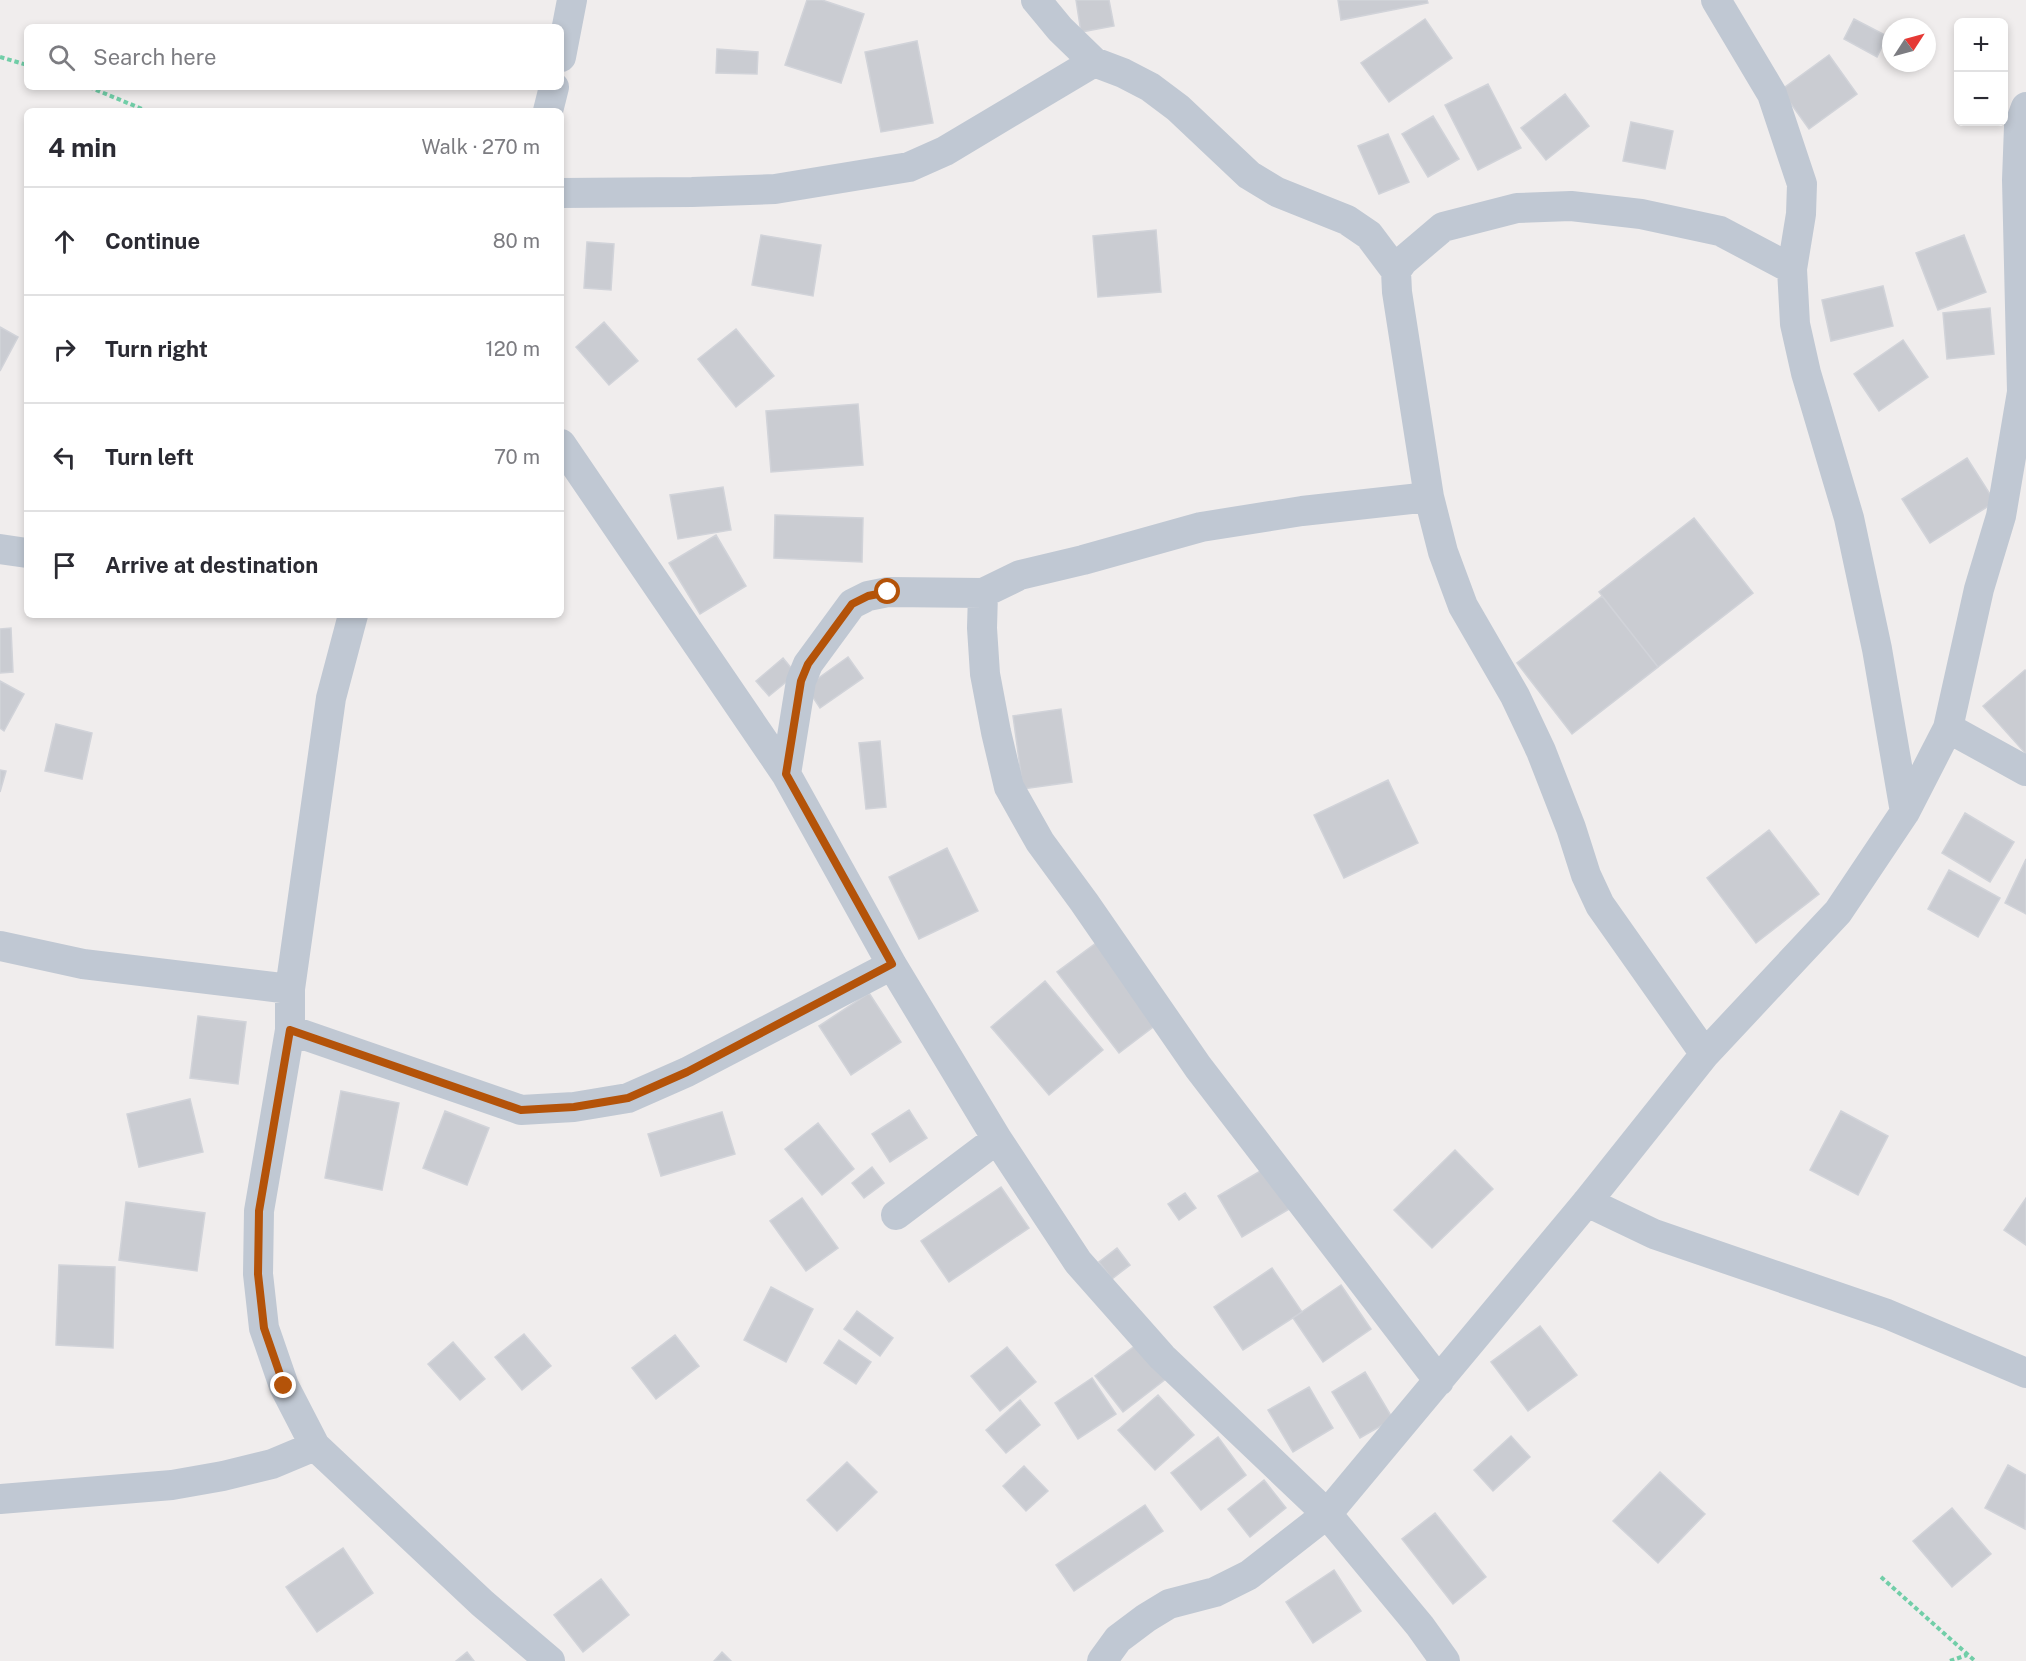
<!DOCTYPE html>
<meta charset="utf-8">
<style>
:root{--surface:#fff;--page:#f7f7f7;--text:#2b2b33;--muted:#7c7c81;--line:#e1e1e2}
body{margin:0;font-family:"Public Sans",sans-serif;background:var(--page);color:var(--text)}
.controls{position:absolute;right:18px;top:18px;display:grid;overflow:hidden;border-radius:9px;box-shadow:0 3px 9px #0003}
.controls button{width:54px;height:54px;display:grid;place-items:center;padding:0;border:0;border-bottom:2px solid var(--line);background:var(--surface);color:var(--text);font:30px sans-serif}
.compass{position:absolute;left:1882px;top:18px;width:54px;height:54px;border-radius:50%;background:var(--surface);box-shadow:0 3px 9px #0003;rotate:54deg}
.stop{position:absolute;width:18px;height:18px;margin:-14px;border:4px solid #b45309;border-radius:50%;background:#fff}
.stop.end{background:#b45309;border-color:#fff;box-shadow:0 2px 6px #0008}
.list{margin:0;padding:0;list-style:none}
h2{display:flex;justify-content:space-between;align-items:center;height:78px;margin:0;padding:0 24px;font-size:26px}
h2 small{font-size:20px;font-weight:400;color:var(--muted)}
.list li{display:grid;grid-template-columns:39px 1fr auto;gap:18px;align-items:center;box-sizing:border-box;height:108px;padding:0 24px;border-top:2px solid var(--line)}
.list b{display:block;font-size:22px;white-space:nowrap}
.list em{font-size:20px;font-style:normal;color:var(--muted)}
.icon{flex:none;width:33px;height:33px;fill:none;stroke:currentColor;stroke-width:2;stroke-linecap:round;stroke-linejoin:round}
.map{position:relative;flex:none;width:2026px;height:1661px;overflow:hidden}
.search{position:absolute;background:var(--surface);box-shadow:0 3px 9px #0003;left:24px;top:24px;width:540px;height:66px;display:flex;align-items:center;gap:15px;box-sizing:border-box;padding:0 21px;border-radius:9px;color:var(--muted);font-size:22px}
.panel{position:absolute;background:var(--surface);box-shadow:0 3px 9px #0003;left:24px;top:108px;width:540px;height:510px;border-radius:9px}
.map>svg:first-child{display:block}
.building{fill:#caccd2;stroke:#d1d3d9;stroke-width:1.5}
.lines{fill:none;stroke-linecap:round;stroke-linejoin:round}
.path{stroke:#71cea8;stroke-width:4;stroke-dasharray:4.5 3;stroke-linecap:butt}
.street{stroke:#c0c8d3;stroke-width:30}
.route{stroke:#b45309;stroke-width:8}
</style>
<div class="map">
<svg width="2026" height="1661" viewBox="0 0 2026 1661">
<rect width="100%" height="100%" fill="#f0eded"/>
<path class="building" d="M 807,0 L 822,0 L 864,14 L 841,83 L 785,65 Z
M 1076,0 L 1109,0 L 1114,26 L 1081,32 Z
M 1338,0 L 1427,0 L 1428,3 L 1341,20 Z
M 1425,19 L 1452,58 L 1389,102 L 1361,63 Z
M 1854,19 L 1887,36 L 1877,57 L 1844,39 Z
M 917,41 L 933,123 L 881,132 L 865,52 Z
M 717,49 L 758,52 L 757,74 L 716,73 Z
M 1829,55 L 1857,94 L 1809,129 L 1781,90 Z
M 1488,84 L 1521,148 L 1478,170 L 1445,105 Z
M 1565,94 L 1589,126 L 1546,160 L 1521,128 Z
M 1433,116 L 1459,159 L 1428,177 L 1402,134 Z
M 1631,122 L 1673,131 L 1665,169 L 1623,161 Z
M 1388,134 L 1409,182 L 1379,194 L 1358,146 Z
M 1156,230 L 1161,292 L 1098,297 L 1093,236 Z
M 761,235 L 821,245 L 813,296 L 752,285 Z
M 1964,235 L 1986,292 L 1938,310 L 1916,253 Z
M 587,242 L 614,244 L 611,290 L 584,288 Z
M 1883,286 L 1893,326 L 1831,341 L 1822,300 Z
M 1990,308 L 1994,354 L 1947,359 L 1943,313 Z
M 604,322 L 638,361 L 609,385 L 576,347 Z
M 0,327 L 18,337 L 0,371 Z
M 736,329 L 774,376 L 736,407 L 698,359 Z
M 1903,340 L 1928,377 L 1879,411 L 1854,374 Z
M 858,404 L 863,465 L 771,472 L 766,411 Z
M 1967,458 L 1995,502 L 1930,543 L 1902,499 Z
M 723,487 L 731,530 L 678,539 L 670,495 Z
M 775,515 L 863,518 L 862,562 L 774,558 Z
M 1694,518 L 1753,593 L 1658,667 L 1599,592 Z
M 716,535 L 746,586 L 700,614 L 669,563 Z
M 1602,596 L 1658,667 L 1572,734 L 1517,663 Z
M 11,628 L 13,672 L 0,673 L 0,629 Z
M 848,657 L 863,678 L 820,708 L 806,687 Z
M 783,658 L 796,674 L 769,696 L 756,681 Z
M 2025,670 L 2026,671 L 2026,754 L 1983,706 Z
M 0,681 L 24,694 L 4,731 L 0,728 Z
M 1061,709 L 1072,782 L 1023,789 L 1013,716 Z
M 56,724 L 92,733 L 82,779 L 45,771 Z
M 880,741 L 886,807 L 866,809 L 859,743 Z
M 0,770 L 6,771 L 0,792 Z
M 1388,780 L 1418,843 L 1344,878 L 1314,815 Z
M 1965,813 L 2014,842 L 1990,882 L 1942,853 Z
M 1769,830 L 1819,894 L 1756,943 L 1707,878 Z
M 947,848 L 978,911 L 919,939 L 889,877 Z
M 2026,859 L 2026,914 L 2005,903 Z
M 1949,870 L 2000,898 L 1978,937 L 1928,909 Z
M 1096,943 L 1157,1024 L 1119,1053 L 1057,972 Z
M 1045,981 L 1103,1050 L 1049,1095 L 991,1027 Z
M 869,993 L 901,1042 L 851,1075 L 819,1026 Z
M 198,1016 L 246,1022 L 238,1084 L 190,1078 Z
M 341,1091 L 399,1103 L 382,1190 L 325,1178 Z
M 190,1099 L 203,1152 L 139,1167 L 127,1114 Z
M 909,1110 L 927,1138 L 890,1162 L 872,1134 Z
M 445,1111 L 489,1128 L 467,1185 L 423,1168 Z
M 1841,1111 L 1888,1136 L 1858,1195 L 1810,1170 Z
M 722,1112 L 735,1154 L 661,1176 L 648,1134 Z
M 818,1123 L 854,1169 L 822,1195 L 785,1149 Z
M 1455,1150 L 1493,1189 L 1432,1248 L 1394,1210 Z
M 872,1167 L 884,1183 L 864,1198 L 852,1183 Z
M 1267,1167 L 1291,1208 L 1242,1237 L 1218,1196 Z
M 1001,1187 L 1029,1228 L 949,1282 L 921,1241 Z
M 1185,1193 L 1196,1208 L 1179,1220 L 1168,1204 Z
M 802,1198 L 838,1248 L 806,1271 L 770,1221 Z
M 2026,1198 L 2026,1245 L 2004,1230 Z
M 126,1202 L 205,1213 L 197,1271 L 119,1260 Z
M 1117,1248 L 1130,1265 L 1112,1279 L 1099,1262 Z
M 59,1265 L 115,1267 L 113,1348 L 56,1345 Z
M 1272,1268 L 1302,1312 L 1243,1350 L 1214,1307 Z
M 1341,1285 L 1371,1329 L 1323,1362 L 1293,1318 Z
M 771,1287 L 813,1309 L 786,1362 L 744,1340 Z
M 857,1311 L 893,1338 L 880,1356 L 844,1329 Z
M 1540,1326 L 1577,1375 L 1528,1411 L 1491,1362 Z
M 524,1334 L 551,1366 L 522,1390 L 495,1357 Z
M 675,1335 L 699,1366 L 656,1399 L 632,1368 Z
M 839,1340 L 871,1362 L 856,1384 L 824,1363 Z
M 453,1342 L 485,1379 L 460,1400 L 428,1364 Z
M 1140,1342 L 1167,1378 L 1123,1412 L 1095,1376 Z
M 1007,1347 L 1036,1382 L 1000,1411 L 971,1376 Z
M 1365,1372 L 1393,1419 L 1360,1438 L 1332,1392 Z
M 1092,1378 L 1116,1414 L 1078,1439 L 1055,1403 Z
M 1309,1387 L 1333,1428 L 1293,1452 L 1268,1410 Z
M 1158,1395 L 1194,1435 L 1155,1470 L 1118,1430 Z
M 1020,1400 L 1040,1425 L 1006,1453 L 986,1430 Z
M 1511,1436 L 1530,1457 L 1493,1491 L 1474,1470 Z
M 1218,1437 L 1246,1475 L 1201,1510 L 1171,1473 Z
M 847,1462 L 877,1492 L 837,1531 L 807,1500 Z
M 2008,1465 L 2026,1475 L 2025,1529 L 1985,1508 Z
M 1024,1466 L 1048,1491 L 1026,1511 L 1003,1486 Z
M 1660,1472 L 1705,1514 L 1658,1563 L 1613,1521 Z
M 1264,1480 L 1286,1508 L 1250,1537 L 1228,1509 Z
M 1145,1505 L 1163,1531 L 1074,1591 L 1056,1565 Z
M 1952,1508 L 1991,1554 L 1952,1587 L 1913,1541 Z
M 1435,1513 L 1486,1577 L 1453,1604 L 1402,1539 Z
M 343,1548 L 373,1593 L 317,1632 L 286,1587 Z
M 1334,1570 L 1361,1611 L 1313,1643 L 1286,1602 Z
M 601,1579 L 629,1615 L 583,1652 L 554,1615 Z
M 467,1652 L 474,1661 L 456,1661 Z
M 722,1652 L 731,1661 L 714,1661 Z"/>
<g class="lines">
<path class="path" d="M 0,57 L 27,65
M 89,87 L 147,111
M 1881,1577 L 1975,1661
M 1950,1661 L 1967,1655"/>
<path class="street" d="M 1036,0 L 1060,29 L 1094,62 L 1123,73 L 1150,87 L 1178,108 L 1249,175 L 1277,192 L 1347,220 L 1369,235 L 1396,271
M 1716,0 L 1772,94 L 1802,184 L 1801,214 L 1792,269 L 1795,324 L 1806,373 L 1849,518 L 1877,649 L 1905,812
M 561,57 L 572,0
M 548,111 L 554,87
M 561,193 L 692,192 L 775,189 L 909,167 L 945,151 L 1094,62
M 561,444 L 786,774 L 892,965 L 997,1139 L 1078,1262 L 1162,1357 L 1327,1514 L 1420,1626 L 1445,1661
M 1429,497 L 1302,511 L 1201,527 L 1083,560 L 1020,575 L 983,593 L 982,628 L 985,674 L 996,732 L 1009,787 L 1040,842 L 1084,902 L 1198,1067 L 1439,1381
M 0,549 L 27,553
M 353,615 L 331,698 L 290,989 L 290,1030 L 259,1211 L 258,1274 L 264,1328 L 284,1386 L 315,1446 L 482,1603 L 550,1661
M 1948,728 L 2026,771
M 786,774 L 801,681 L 808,664 L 852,604 L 868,596 L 888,592 L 983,593
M 0,946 L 83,964 L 290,989
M 290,1030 L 521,1110 L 574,1107 L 628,1098 L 687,1072 L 892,965
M 1705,1054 L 1600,905 L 1586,875 L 1571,828 L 1541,751 L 1515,696 L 1463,606 L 1443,552 L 1429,497 L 1397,292 L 1396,271 L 1403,261 L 1443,227 L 1517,208 L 1571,206 L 1641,214 L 1720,231 L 1792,269
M 1587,1202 L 1654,1234 L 1887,1314 L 2026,1373
M 896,1215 L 997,1139
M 0,1499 L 172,1485 L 223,1476 L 272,1464 L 315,1446
M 1102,1661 L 1118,1639 L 1146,1618 L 1169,1604 L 1215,1592 L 1249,1575 L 1327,1514 L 1587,1202 L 1705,1054 L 1838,912 L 1905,812 L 1948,728 L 1979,589 L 2001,516 L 2022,392 L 2017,180 L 2019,126 L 2026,107"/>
</g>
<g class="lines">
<path class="route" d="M 284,1386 L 264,1328 L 258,1274 L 259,1211 L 290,1030 L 521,1110 L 574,1107 L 628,1098 L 687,1072 L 892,964 L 786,774 L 801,681 L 808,664 L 852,604 L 868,596 L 888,592"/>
</g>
</svg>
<div class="controls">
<button>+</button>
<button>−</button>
</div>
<svg class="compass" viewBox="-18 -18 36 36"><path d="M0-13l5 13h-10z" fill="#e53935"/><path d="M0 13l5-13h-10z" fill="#7c7c81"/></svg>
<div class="stop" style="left:888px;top:592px"></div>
<div class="stop end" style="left:284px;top:1386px"></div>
<div class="search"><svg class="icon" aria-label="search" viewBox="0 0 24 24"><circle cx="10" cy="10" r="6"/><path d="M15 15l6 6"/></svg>Search here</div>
<section class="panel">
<h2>4 min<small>Walk · 270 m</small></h2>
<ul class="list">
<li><svg class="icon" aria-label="ahead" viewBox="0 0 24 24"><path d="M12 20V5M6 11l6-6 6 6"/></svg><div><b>Continue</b></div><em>80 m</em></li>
<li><svg class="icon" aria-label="right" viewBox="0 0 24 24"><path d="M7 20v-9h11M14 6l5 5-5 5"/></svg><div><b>Turn right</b></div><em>120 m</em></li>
<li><svg class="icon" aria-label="left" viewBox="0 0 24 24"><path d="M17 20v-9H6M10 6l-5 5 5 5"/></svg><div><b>Turn left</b></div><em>70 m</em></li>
<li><svg class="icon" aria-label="arrive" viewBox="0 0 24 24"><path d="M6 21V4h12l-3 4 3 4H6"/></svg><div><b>Arrive at destination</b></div></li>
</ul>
</section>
</div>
